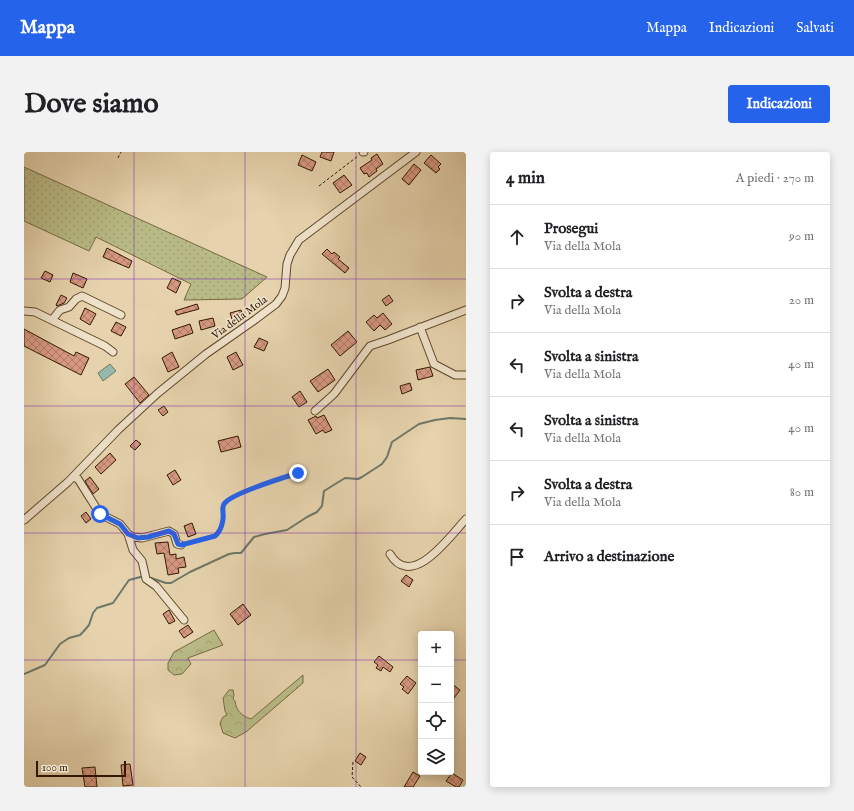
<!DOCTYPE html>
<html lang="it">
<meta charset="utf-8">
<style>
:root{--surface:#fff;--page:#f2f2f2;--text:#202124;--muted:#757577;--line:#e0e0e0;--accent:#2563eb}
body{margin:0;font-family:"IM FELL English",serif;background:var(--page);color:var(--text)}
.controls{position:absolute;right:12px;bottom:12px;display:grid;overflow:hidden;border-radius:4px;box-shadow:0 2px 10px #0003}
.controls button{width:36px;height:36px;display:grid;place-items:center;padding:0;border:0;border-bottom:1px solid var(--line);background:var(--surface);color:var(--text);font:20px sans-serif}
.scale{position:absolute;left:12px;bottom:10px;width:90px;box-sizing:border-box;padding-left:4px;border:2px solid #321900;border-top:0;font-size:11px;line-height:14px;white-space:nowrap;color:#321900;-webkit-text-stroke:3px #efe2ca;paint-order:stroke}
.stop{position:absolute;width:12px;height:12px;margin:-9px;border:3px solid #2563eb;border-radius:50%;background:#fff}
.stop.end{background:#2563eb;border-color:#fff;box-shadow:0 1px 4px #0008}
.list{margin:0;padding:0;list-style:none}
h2{display:flex;justify-content:space-between;align-items:center;height:52px;margin:0;padding:0 16px;font-size:17px}
h2 small{font-size:13px;font-weight:400;color:var(--muted)}
.list li{display:grid;grid-template-columns:26px 1fr auto;gap:12px;align-items:center;box-sizing:border-box;height:64px;padding:0 16px;border-top:1px solid var(--line)}
.list b{display:block;font-size:15px;white-space:nowrap}
.list p{margin:0;font-size:13px;white-space:nowrap;color:var(--muted)}
.list em{font-size:13px;font-style:normal;color:var(--muted)}
.icon{flex:none;width:22px;height:22px;fill:none;stroke:currentColor;stroke-width:2;stroke-linecap:round;stroke-linejoin:round}
.map{position:relative;flex:none;width:442px;height:635px;overflow:hidden;border-radius:4px}
header{display:flex;align-items:center;gap:24px;box-sizing:border-box;height:56px;padding:0 20px;background:var(--accent);color:#fff}
header strong{font-size:19px}
nav{display:flex;gap:22px;margin-inline-start:auto;font-size:14px}
.intro{display:flex;align-items:center;justify-content:space-between;box-sizing:border-box;height:96px;padding:0 24px}
h1{margin:0;font-size:28px}
.button{padding:10px 18px;border-radius:4px;background:var(--accent);color:#fff;font-size:14px;font-weight:700}
main{display:flex;gap:24px;padding:0 24px}
aside{flex:1;background:var(--surface);border-radius:4px;box-shadow:0 2px 10px #0003}
.map>svg:first-child{display:block}
.grass{fill:url(#grass-dots);stroke:#766a43}
.forest{fill:url(#forest-crowns);stroke:#766a43}
.water{fill:#96b7ae;stroke:#6e7868}
.lines{fill:none;stroke-linecap:round;stroke-linejoin:round}
.stream{stroke:#6e7868;stroke-width:2}
.building{fill:url(#building-cross-hatch);stroke:#321900}
.minor-casing{stroke:#5f482b;stroke-width:9}
.path{stroke:#321900;stroke-width:1;stroke-dasharray:3 2;stroke-linecap:butt}
.minor{stroke:#efe2ca;stroke-width:7}
.route{stroke:#2563eb;stroke-width:5}
.grid{fill:none;stroke:#7b2cbf;stroke-width:1;stroke-opacity:0.55}
.labels{text-anchor:middle;stroke-width:3;stroke-linejoin:round;paint-order:stroke}
.street-label{font-size:11px;fill:#321900;stroke:#efe2ca}
</style>
<header>
<strong>Mappa</strong>
<nav><a>Mappa</a><a>Indicazioni</a><a>Salvati</a></nav>
</header>
<div class="intro"><h1>Dove siamo</h1><a class="button">Indicazioni</a></div>
<main>
<div class="map">
<svg width="442" height="635" viewBox="0 0 442 635">
<defs>
<pattern id="grass-dots" width="8" height="8" patternUnits="userSpaceOnUse"><rect width="8" height="8" fill="#b9bb86"/><path d="M2 2h.1M6 6h.1" fill="none" stroke="#a0a072" stroke-width="1.8" stroke-linecap="round"/></pattern>
<pattern id="forest-crowns" width="20" height="18" patternUnits="userSpaceOnUse"><rect width="20" height="18" fill="#b9bb86"/><path d="M2 6a3 3 0 1 1 6 0M12 15a3 3 0 1 1 6 0" fill="none" stroke="#a0a072"/></pattern>
<pattern id="building-cross-hatch" width="8" height="8" patternUnits="userSpaceOnUse"><rect width="8" height="8" fill="#d79882"/><path d="M0 0l8 8M0 8l8-8" fill="none" stroke="#af7b68"/></pattern>
</defs>
<rect width="100%" height="100%" fill="#e6d3ad"/>
<filter id="stains"><feTurbulence type="fractalNoise" baseFrequency=".005" numOctaves="4"/><feColorMatrix values="0 0 0 0 .2 0 0 0 0 .09 0 0 0 0 .02 0 0 0 .5 -.17"/></filter>
<radialGradient id="worn" r=".72"><stop offset=".6" stop-color="#630" stop-opacity="0"/><stop offset="1" stop-color="#630" stop-opacity=".3"/></radialGradient>
<path class="grass" d="M 0,15 L 243,125 L 218,147 L 160,148 L 167,132 L 72,85 L 65,99 L 0,69 Z"/>
<path class="forest" d="M 190,478 L 199,493 L 164,506 L 167,512 L 158,522 L 150,523 L 144,518 L 144,511 L 150,500 Z
M 279,523 L 279,531 L 222,580 L 211,586 L 199,581 L 196,571 L 199,565 L 203,563 L 201,559 L 199,546 L 205,538 L 209,538 L 210,543 L 209,547 L 211,549 C 212,559 218,564 227,567 Z"/>
<path class="water" d="M 86,212 L 92,219 L 79,229 L 74,221 Z"/>
<g class="lines">
<path class="stream" d="M 124,425 L 142,431 L 147,431 L 166,420 L 205,402 L 211,401 L 217,401 L 230,385 L 241,382 L 263,378 L 283,365 L 293,360 L 298,354 L 300,339 L 321,326 L 334,327 L 338,325 L 358,312 L 363,305 L 368,290 L 395,272 L 411,268 L 426,266 L 442,267
M 0,522 L 21,513 L 36,492 L 45,486 L 56,483 L 59,480 L 65,473 L 69,461 L 73,456 L 89,451 L 105,428 L 120,424"/>
</g>
<path class="building" d="M 298,0 L 310,0 L 307,9 L 296,5 Z
M 353,2 L 359,12 L 352,17 L 353,19 L 345,25 L 343,21 L 340,22 L 336,16 L 348,8 L 347,6 Z
M 278,3 L 292,10 L 288,19 L 274,13 Z
M 407,3 L 417,12 L 414,15 L 416,17 L 412,21 L 400,11 Z
M 390,12 L 397,18 L 385,33 L 378,27 Z
M 320,23 L 328,33 L 316,41 L 309,31 Z
M 83,96 L 108,109 L 105,116 L 79,105 Z
M 303,97 L 308,102 L 310,100 L 316,105 L 314,107 L 325,116 L 321,121 L 298,102 Z
M 21,119 L 29,123 L 26,130 L 17,126 Z
M 49,121 L 63,127 L 59,136 L 46,130 Z
M 148,126 L 157,130 L 152,141 L 143,136 Z
M 37,143 L 43,146 L 40,151 L 33,154 L 32,153 Z
M 365,143 L 369,149 L 362,154 L 358,148 Z
M 173,152 L 175,157 L 153,163 L 151,159 Z
M 61,156 L 72,162 L 66,173 L 56,167 Z
M 217,158 L 219,166 L 209,170 L 206,161 Z
M 359,161 L 368,172 L 361,178 L 356,173 L 350,179 L 342,170 L 350,163 L 353,166 Z
M 189,166 L 191,174 L 177,178 L 175,169 Z
M 92,170 L 102,175 L 97,184 L 87,179 Z
M 166,172 L 169,181 L 151,187 L 148,178 Z
M 0,177 L 50,204 L 52,200 L 65,206 L 57,223 L 0,194 Z
M 324,179 L 333,190 L 316,204 L 307,193 Z
M 235,186 L 244,190 L 240,199 L 230,195 Z
M 148,200 L 155,215 L 144,220 L 138,206 Z
M 212,200 L 219,213 L 209,218 L 203,205 Z
M 406,215 L 409,224 L 394,228 L 392,218 Z
M 304,217 L 311,228 L 294,240 L 286,229 Z
M 110,225 L 125,243 L 116,251 L 101,232 Z
M 386,231 L 388,238 L 378,242 L 376,234 Z
M 276,239 L 283,250 L 275,255 L 268,245 Z
M 140,254 L 144,260 L 139,264 L 134,258 Z
M 300,263 L 308,278 L 301,281 L 299,278 L 292,282 L 284,268 L 292,264 L 293,266 Z
M 214,284 L 217,295 L 197,300 L 194,289 Z
M 112,288 L 117,292 L 111,298 L 106,294 Z
M 86,301 L 92,308 L 77,322 L 71,315 Z
M 151,318 L 157,328 L 149,333 L 143,323 Z
M 66,325 L 75,337 L 69,342 L 61,329 Z
M 62,360 L 67,367 L 62,371 L 57,364 Z
M 168,371 L 172,382 L 164,385 L 160,374 Z
M 144,390 L 146,403 L 152,402 L 152,407 L 160,405 L 162,415 L 154,416 L 155,421 L 144,423 L 140,401 L 133,402 L 131,391 Z
M 382,423 L 389,428 L 385,435 L 377,429 Z
M 219,452 L 227,463 L 214,473 L 206,462 Z
M 145,458 L 151,469 L 145,472 L 139,462 Z
M 164,473 L 169,480 L 160,486 L 155,479 Z
M 355,504 L 369,515 L 366,520 L 359,515 L 357,519 L 352,516 L 354,513 L 350,510 Z
M 383,524 L 392,531 L 384,542 L 378,537 L 380,535 L 376,532 Z
M 427,531 L 436,538 L 427,550 Z
M 336,601 L 342,605 L 337,613 L 331,609 Z
M 106,612 L 109,633 L 99,634 L 97,613 Z
M 71,615 L 73,635 L 61,635 L 58,616 Z
M 389,620 L 396,624 L 389,635 L 380,635 Z
M 428,621 L 439,628 L 435,635 L 432,635 L 422,629 Z"/>
<g class="lines">
<defs>
<path id="minor" d="M 339,0 L 340,0
M 0,159 L 11,160 L 81,194 L 89,200
M 28,168 L 36,158 L 45,155 L 52,147 L 58,144 L 97,163
M 396,175 L 410,212 L 431,223 L 442,223
M 291,259 L 310,242 L 346,194 L 364,188 L 442,158
M 50,325 L 54,327 L 76,362 L 96,372 L 104,382 L 109,385 L 118,386 L 145,379 L 150,382 L 153,392 L 157,393
M 0,368 L 44,330 L 94,278 L 134,241 L 182,202 L 232,167 L 252,152 L 258,144 L 261,136 L 263,112 L 266,103 L 275,88 L 392,0
M 104,382 L 109,398 L 118,409 L 122,427 L 132,434 L 160,468
M 366,402 C 388,439 427,383 442,367"/>
</defs>
<use href="#minor" class="minor-casing"/>
<path class="path" d="M 94,6 L 97,0
M 295,34 L 334,4
M 164,391 L 191,384 C 197,379 200,369 199,361 C 199,358 198,356 200,352 C 206,342 261,325 274,321
M 329,610 L 328,625 L 337,635"/>
<use href="#minor" class="minor"/>
</g>
<g class="lines">
<path class="route" d="M 76,362 L 96,372 L 104,382 L 114,386 L 124,385 L 145,379 L 150,382 L 154,392 L 157,393 L 191,384 C 197,379 200,369 199,361 C 199,358 198,356 200,352 C 206,342 261,325 274,321"/>
</g>
<path class="grid" d="M 110,0 L 110,635M 221,0 L 221,635M 332,0 L 332,635M 0,127 L 442,127M 0,254 L 442,254M 0,381 L 442,381M 0,508 L 397,508M 427,508 L 442,508"/>
<g class="labels">
<g class="street-label">
<text transform="translate(215 165) rotate(-36)" y="4">Via della Mola</text>
</g>
</g>
<rect width="100%" height="100%" filter="url(#stains)"/>
<rect width="100%" height="100%" fill="url(#worn)"/>
</svg>
<div class="controls">
<button>+</button>
<button>−</button>
<button><svg class="icon" aria-label="locate" viewBox="0 0 24 24"><circle cx="12" cy="12" r="6"/><path d="M12 2v4M12 18v4M2 12h4M18 12h4"/></svg></button>
<button><svg class="icon" aria-label="layers" viewBox="0 0 24 24"><path d="M12 4l9 5-9 5-9-5zM3 14l9 5 9-5"/></svg></button>
</div>
<div class="scale">100 m</div>
<div class="stop" style="left:76px;top:362px"></div>
<div class="stop end" style="left:274px;top:321px"></div>
</div>
<aside>
<h2>4 min<small>A piedi · 270 m</small></h2>
<ul class="list">
<li><svg class="icon" aria-label="ahead" viewBox="0 0 24 24"><path d="M12 20V5M6 11l6-6 6 6"/></svg><div><b>Prosegui</b><p>Via della Mola</p></div><em>90 m</em></li>
<li><svg class="icon" aria-label="right" viewBox="0 0 24 24"><path d="M7 20v-9h11M14 6l5 5-5 5"/></svg><div><b>Svolta a destra</b><p>Via della Mola</p></div><em>20 m</em></li>
<li><svg class="icon" aria-label="left" viewBox="0 0 24 24"><path d="M17 20v-9H6M10 6l-5 5 5 5"/></svg><div><b>Svolta a sinistra</b><p>Via della Mola</p></div><em>40 m</em></li>
<li><svg class="icon" aria-label="left" viewBox="0 0 24 24"><path d="M17 20v-9H6M10 6l-5 5 5 5"/></svg><div><b>Svolta a sinistra</b><p>Via della Mola</p></div><em>40 m</em></li>
<li><svg class="icon" aria-label="right" viewBox="0 0 24 24"><path d="M7 20v-9h11M14 6l5 5-5 5"/></svg><div><b>Svolta a destra</b><p>Via della Mola</p></div><em>80 m</em></li>
<li><svg class="icon" aria-label="arrive" viewBox="0 0 24 24"><path d="M6 21V4h12l-3 4 3 4H6"/></svg><div><b>Arrivo a destinazione</b></div></li>
</ul>
</aside>
</main>
